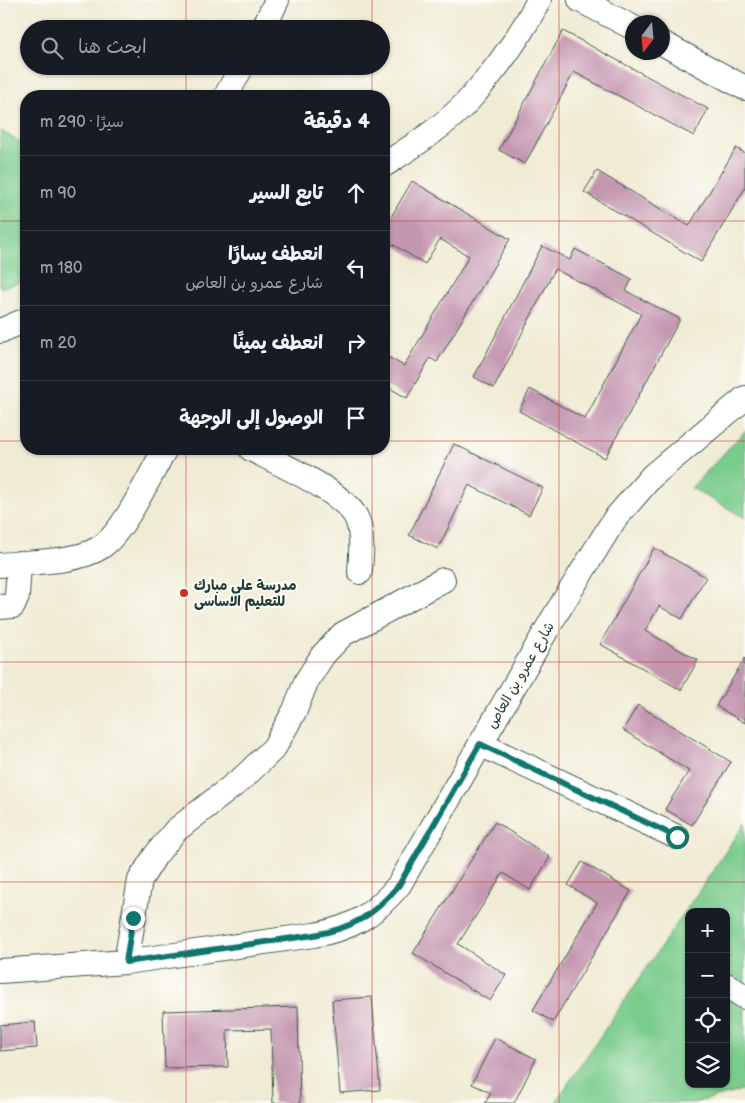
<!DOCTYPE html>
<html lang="ar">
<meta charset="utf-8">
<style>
:root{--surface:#171b24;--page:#20242c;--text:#f1f3f6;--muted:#9ea1a6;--line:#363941}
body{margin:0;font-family:"Balsamiq Sans","Playpen Sans Arabic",sans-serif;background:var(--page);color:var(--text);direction:rtl}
.controls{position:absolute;right:15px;bottom:15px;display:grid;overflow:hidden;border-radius:10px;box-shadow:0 1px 4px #0004}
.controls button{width:45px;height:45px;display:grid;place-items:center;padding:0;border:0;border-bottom:1px solid var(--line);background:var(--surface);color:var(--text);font:25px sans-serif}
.compass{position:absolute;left:625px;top:15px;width:45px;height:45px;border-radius:50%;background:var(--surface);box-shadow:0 1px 4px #0004;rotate:196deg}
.stop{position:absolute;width:15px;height:15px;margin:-11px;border:4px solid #0f766e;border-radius:50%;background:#fff}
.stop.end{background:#0f766e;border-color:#fff;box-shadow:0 1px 5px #0008}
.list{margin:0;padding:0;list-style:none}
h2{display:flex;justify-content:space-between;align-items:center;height:65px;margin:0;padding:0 20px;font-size:21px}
h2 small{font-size:16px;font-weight:400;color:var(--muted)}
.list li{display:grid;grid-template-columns:32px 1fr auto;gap:15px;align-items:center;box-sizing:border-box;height:75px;padding:0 20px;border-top:1px solid var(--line)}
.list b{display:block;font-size:19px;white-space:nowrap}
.list p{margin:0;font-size:16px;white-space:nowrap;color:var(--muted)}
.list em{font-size:16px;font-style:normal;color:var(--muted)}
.icon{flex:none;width:28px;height:28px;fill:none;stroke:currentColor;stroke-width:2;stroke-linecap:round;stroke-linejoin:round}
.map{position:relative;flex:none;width:745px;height:1103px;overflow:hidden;direction:ltr}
.search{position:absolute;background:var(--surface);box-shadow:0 1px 4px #0004;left:20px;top:20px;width:370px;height:55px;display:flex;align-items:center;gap:12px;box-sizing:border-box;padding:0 18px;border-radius:28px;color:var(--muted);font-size:19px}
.panel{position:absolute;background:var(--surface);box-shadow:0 1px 4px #0004;left:20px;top:90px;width:370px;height:365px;border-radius:20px;direction:rtl}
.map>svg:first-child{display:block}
.green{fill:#7acc8d;stroke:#4c8460;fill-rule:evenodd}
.building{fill:#c497b1}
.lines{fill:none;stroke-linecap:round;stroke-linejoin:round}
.minor-casing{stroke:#3e574c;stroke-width:26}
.minor{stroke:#fff;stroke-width:24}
.route{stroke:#0f766e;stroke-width:6}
.grid{fill:none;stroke:#c8321e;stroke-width:1;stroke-opacity:0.55}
.poi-dot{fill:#c8321e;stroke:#fdfcf7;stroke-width:2}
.labels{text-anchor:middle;stroke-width:4;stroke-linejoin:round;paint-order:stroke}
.poi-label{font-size:14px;font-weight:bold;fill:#1f3d34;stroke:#fdfcf7;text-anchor:start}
.street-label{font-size:14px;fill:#1f3d34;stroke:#fdfcf7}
</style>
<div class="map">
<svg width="745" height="1103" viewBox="0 0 745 1103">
<rect width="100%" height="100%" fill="#fdfcf7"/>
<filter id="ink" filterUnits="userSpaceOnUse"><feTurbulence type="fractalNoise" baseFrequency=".02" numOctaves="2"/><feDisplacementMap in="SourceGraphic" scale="10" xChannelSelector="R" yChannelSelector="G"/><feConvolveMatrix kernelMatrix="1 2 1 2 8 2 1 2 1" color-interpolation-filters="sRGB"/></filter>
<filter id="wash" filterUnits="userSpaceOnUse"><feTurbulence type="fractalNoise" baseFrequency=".0096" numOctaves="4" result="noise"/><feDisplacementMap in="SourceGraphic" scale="20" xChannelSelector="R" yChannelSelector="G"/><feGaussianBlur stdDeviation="1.12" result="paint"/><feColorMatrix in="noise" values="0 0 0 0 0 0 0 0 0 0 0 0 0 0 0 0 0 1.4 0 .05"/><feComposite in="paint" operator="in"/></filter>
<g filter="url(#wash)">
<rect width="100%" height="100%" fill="#f0ebd4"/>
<path class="green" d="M 0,130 L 26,146 L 26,281 L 0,288 Z
M 745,431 L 745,518 L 691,488 Z
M 745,823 L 745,1090 L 693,1103 L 555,1103 ZM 689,912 L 726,912 L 726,1084 L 689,1084 Z"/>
<g id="blocks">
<path class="building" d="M 563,31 L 708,109 L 694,136 L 574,72 L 525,164 L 499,150 Z
M 736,148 L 745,153 L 745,188 L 701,262 L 584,192 L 597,171 L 689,226 Z
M 412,181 L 510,239 L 437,362 L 430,358 L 407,398 L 384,385 L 384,355 L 404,366 L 469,256 L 440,239 L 425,264 L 384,239 L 384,229 Z
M 542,246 L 570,260 L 575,249 L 632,279 L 626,291 L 680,319 L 605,458 L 519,411 L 530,389 L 585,419 L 641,314 L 555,269 L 494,388 L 474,377 Z
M 454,444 L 543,488 L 529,515 L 469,485 L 438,549 L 409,535 Z
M 654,548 L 706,577 L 682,619 L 659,606 L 645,631 L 698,660 L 681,690 L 600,644 Z
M 745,658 L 745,723 L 716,706 Z
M 638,705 L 731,762 L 692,825 L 665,809 L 689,771 L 623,730 Z
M 495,822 L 550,857 L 530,890 L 503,873 L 458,944 L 506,975 L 490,1001 L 413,953 Z
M 582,862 L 631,891 L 553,1022 L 533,1010 L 597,903 L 568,885 Z
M 372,997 L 380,1090 L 340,1093 L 332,1000 Z
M 298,1007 L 300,1103 L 273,1103 L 271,1029 L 227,1030 L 228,1067 L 165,1068 L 163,1011 Z
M 35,1022 L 37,1048 L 0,1051 L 0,1025 Z
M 495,1038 L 536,1059 L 514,1103 L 485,1103 L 491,1093 L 472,1084 Z"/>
</g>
</g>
<g filter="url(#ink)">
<use href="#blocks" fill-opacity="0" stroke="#3e574c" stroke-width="1"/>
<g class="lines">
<defs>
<path id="minor" d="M 580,0 L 632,27
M 263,29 L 277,0
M 662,43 L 745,88
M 226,96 L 242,66
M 384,165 C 413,146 445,126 469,100 C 495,71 521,35 539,0
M 0,331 L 26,320
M 251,449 C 277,463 350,494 358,522 C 363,538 361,556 360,572
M 0,565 C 28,562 78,563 101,547 C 124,532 150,475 165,449
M 0,607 L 13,606 L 17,597 L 19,563
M 480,744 L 677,837
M 126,962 L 140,880 L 155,856 L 175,831 L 244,777 L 274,748 L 295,710 L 306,682 L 323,655 L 343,634 L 443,580
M 0,971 L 126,962 L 314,935 C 353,928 373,916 399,885 L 554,617 L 614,520 L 652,476 L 745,398
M 726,985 L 745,997"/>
</defs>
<use href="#minor" class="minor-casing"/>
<use href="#minor" class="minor"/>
</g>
</g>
<g class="lines" filter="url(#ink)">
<path class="route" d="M 133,918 L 126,962 L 314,935 C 353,928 373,916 399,885 L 480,744 L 677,837"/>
</g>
<path class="grid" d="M 186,0 L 186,29M 372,0 L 372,29M 559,0 L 559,1103M 186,66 L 186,96M 372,66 L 372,96M 0,221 L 26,221M 384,221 L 745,221M 0,441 L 26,441M 384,441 L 745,441M 186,449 L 186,1103M 372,449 L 372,1103M 0,662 L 745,662M 0,882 L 745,882"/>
<circle class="poi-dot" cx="184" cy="593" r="5"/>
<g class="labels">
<g class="poi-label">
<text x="194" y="590">مدرسة على مبارك<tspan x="194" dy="16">للتعليم الاساسى</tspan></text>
</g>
<g class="street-label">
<text transform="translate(520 675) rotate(-60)" y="5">شارع عمرو بن العاص</text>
</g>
</g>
</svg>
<div class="controls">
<button>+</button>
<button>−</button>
<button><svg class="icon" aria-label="locate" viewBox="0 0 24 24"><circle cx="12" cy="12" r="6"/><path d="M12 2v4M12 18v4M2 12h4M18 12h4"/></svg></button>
<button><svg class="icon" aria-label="layers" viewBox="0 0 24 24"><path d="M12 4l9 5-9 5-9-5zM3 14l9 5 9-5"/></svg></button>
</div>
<svg class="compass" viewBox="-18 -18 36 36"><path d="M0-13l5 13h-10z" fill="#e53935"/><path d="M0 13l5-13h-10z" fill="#9ea1a6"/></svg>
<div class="stop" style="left:677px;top:837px"></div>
<div class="stop end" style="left:133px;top:918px"></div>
<div class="search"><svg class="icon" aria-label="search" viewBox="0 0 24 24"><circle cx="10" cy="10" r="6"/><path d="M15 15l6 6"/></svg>ابحث هنا</div>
<section class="panel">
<h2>4 دقيقة<small>سيرًا · 290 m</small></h2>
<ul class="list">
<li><svg class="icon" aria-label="ahead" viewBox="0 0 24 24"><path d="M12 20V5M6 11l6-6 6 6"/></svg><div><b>تابع السير</b></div><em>90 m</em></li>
<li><svg class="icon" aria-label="left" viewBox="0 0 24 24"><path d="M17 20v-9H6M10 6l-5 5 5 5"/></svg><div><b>انعطف يسارًا</b><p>شارع عمرو بن العاص</p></div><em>180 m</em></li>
<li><svg class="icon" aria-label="right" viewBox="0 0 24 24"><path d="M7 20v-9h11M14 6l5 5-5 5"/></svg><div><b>انعطف يمينًا</b></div><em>20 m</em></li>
<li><svg class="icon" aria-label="arrive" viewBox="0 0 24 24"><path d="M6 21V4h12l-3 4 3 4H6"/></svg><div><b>الوصول إلى الوجهة</b></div></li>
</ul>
</section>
</div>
